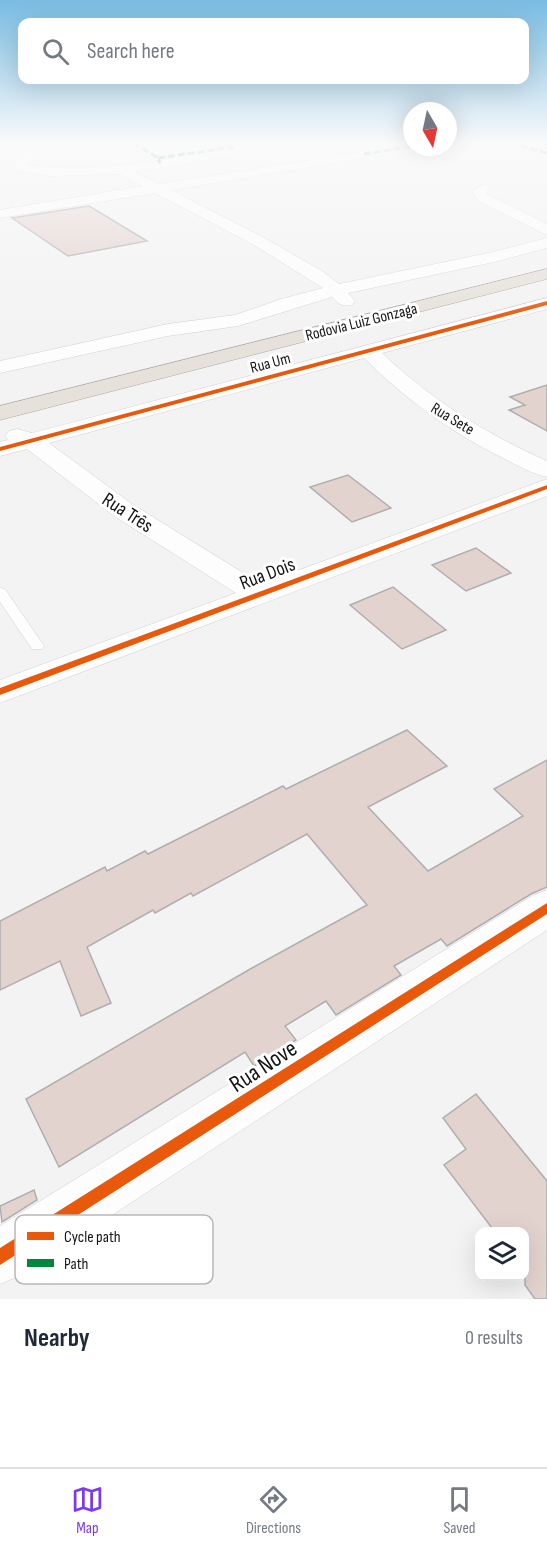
<!DOCTYPE html>
<meta charset="utf-8">
<style>
:root{--surface:#fff;--page:#f2f2f3;--text:#1f2937;--muted:#747a83;--line:#e0e1e3;--accent:#7c3aed}
body{margin:0;font-family:"Sofia Sans Condensed",sans-serif;background:var(--page);color:var(--text)}
.controls{position:absolute;right:18px;bottom:18px;display:grid;overflow:hidden;border-radius:12px;box-shadow:0 6px 24px #0002}
.controls button{width:54px;height:54px;display:grid;place-items:center;padding:0;border:0;border-bottom:2px solid var(--line);background:var(--surface);color:var(--text);font:30px sans-serif}
.compass{position:absolute;left:403px;top:102px;width:54px;height:54px;border-radius:50%;background:var(--surface);box-shadow:0 6px 24px #0002;rotate:171deg}
.list{margin:0;padding:0;list-style:none}
h2{display:flex;justify-content:space-between;align-items:center;height:78px;margin:0;padding:0 24px;font-size:26px}
h2 small{font-size:20px;font-weight:400;color:var(--muted)}
.icon{flex:none;width:33px;height:33px;fill:none;stroke:currentColor;stroke-width:2;stroke-linecap:round;stroke-linejoin:round}
.map{position:relative;flex:none;width:547px;height:1299px;overflow:hidden}
.search{position:absolute;background:var(--surface);box-shadow:0 6px 24px #0002;left:18px;right:18px;top:18px;height:66px;display:flex;align-items:center;gap:15px;box-sizing:border-box;padding:0 21px;border-radius:12px;color:var(--muted);font-size:22px}
.sheet{height:168px;background:var(--surface)}
nav{display:flex;justify-content:space-around;align-items:center;box-sizing:border-box;height:84px;border-top:2px solid var(--line);background:var(--surface);font-size:16px;color:var(--muted)}
nav a{display:grid;justify-items:center;gap:3px}
nav .on{color:var(--accent)}
.map>svg:first-child{display:block}
.building{fill:#e3d3cf;stroke:#afaeaf;stroke-width:1.5}
.lines{fill:none;stroke-linecap:round;stroke-linejoin:round}
.service-casing{stroke:#d0d1d1;stroke-width:1}
.minor-casing{stroke:#d0d1d1;stroke-width:1}
.trunk-casing{stroke:#aea8a0;stroke-width:1}
.service{fill:#fdfdfd;fill-rule:evenodd}
.minor{fill:#fdfdfd;fill-rule:evenodd}
.trunk{fill:#e6e1da;fill-rule:evenodd}
.quiet{stroke:#00873e;stroke-width:3;stroke-dasharray:7 3;stroke-linecap:butt}
.cycleway-casing{stroke:#fff;stroke-width:4}
.cycleway{fill:#e8590c;fill-rule:evenodd}
.labels{text-anchor:middle;stroke-width:6;stroke-linejoin:round;paint-order:stroke}
.far-street-label{font-size:16px;fill:#131414;stroke:#fff}
.street-label{font-size:20px;fill:#131414;stroke:#fff}
.near-street-label{font-size:24px;fill:#131414;stroke:#fff}
.key{fill:#fff;stroke:#b8b8b8;stroke-width:1.5}
.key-label{font-size:16px;fill:#131414}
</style>
<div class="map">
<svg width="547" height="1299" viewBox="0 0 547 1299">
<rect width="100%" height="100%" fill="#f3f3f4"/>
<path class="building" d="M 89,206 L 147,241 L 68,256 L 12,218 Z
M 547,385 L 547,431 L 509,410 L 525,405 L 510,397 Z
M 348,475 L 391,508 L 352,522 L 310,487 Z
M 476,548 L 511,573 L 466,591 L 432,565 Z
M 393,587 L 446,630 L 402,649 L 350,605 Z
M 407,730 L 447,766 L 368,807 L 428,871 L 523,816 L 494,789 L 547,760 L 547,887 L 531,894 L 447,946 L 441,939 L 394,966 L 401,975 L 336,1015 L 326,1001 L 285,1026 L 296,1040 L 254,1066 L 245,1052 L 59,1167 L 26,1099 L 252,968 L 367,905 L 307,834 L 193,896 L 191,893 L 155,913 L 153,910 L 87,947 L 111,1003 L 81,1016 L 60,961 L 0,990 L 0,921 L 105,867 L 107,871 L 145,851 L 148,854 L 283,786 L 286,789 Z
M 476,1094 L 547,1181 L 547,1299 L 535,1299 L 525,1285 L 525,1232 L 495,1232 L 444,1165 L 466,1149 L 443,1118 Z
M 34,1190 L 37,1200 L 2,1222 L 0,1206 Z"/>
<g class="lines">
<defs>
<path id="service" d="M 0,588 L 5,589 L 42,643 L 44,646 L 42,649 L 32,649 L 0,602 Z"/>
<path id="minor" d="M 259,143 L 286,143 L 280,147 L 135,172 L 159,184 L 368,151 L 370,154 L 364,158 L 171,190 L 266,239 L 322,271 L 339,284 L 493,252 L 547,238 L 547,248 L 494,262 L 348,293 L 355,301 L 352,305 C 342,307 339,304 332,297 L 238,326 L 168,336 L 0,373 L 0,361 L 168,324 L 235,315 L 281,299 L 323,288 L 254,245 L 155,193 L 0,218 L 0,210 L 143,186 L 120,174 L 50,176 L 17,171 L 13,164 L 29,151 L 37,151 L 39,154 L 26,165 C 104,176 183,156 259,143 Z
M 484,184 L 491,188 L 487,192 L 488,195 L 547,224 L 547,235 L 478,201 L 472,191 Z
M 547,298 L 547,309 L 382,353 C 430,399 486,434 547,461 L 547,477 C 531,473 516,465 501,457 C 450,432 404,398 364,358 L 49,443 L 132,504 L 261,584 L 547,479 L 547,496 L 0,703 L 0,680 L 236,593 L 114,516 L 27,449 L 0,456 L 0,442 L 8,440 L 5,436 L 9,431 L 17,429 L 32,433 Z
M 547,890 L 547,930 L 19,1276 L 0,1284 L 0,1226 L 532,896 Z"/>
<path id="trunk" d="M 547,269 L 547,279 L 0,420 L 0,406 Z"/>
</defs>
<use href="#service" class="service-casing"/>
<use href="#minor" class="minor-casing"/>
<use href="#trunk" class="trunk-casing"/>
<use href="#service" class="service"/>
<use href="#minor" class="minor"/>
<use href="#trunk" class="trunk"/>
<path class="quiet" d="M 134,143 L 158,158 L 160,163
M 511,143 L 547,153
M 364,154 L 412,146
M 158,158 L 233,147 L 227,143"/>
<defs>
<path id="cycleway" d="M 547,301 L 547,305 L 0,451 L 0,447 Z
M 547,485 L 547,489 L 0,695 L 0,688 Z
M 547,903 L 547,914 L 0,1265 L 0,1248 Z"/>
</defs>
<use href="#cycleway" class="cycleway-casing"/>
<use href="#cycleway" class="cycleway"/>
</g>
<linearGradient id="sky" x2="0" y2="1"><stop stop-color="#79bce2"/><stop offset="0.44" stop-color="#fafafa"/><stop offset="1" stop-color="#fafafa" stop-opacity="0"/></linearGradient>
<rect width="547" height="325" fill="url(#sky)"/>
<g class="labels">
<g class="far-street-label">
<text transform="translate(361 321) rotate(-14)" y="6">Rodovia Luiz Gonzaga</text>
<text transform="translate(270 362) rotate(-15)" y="6">Rua Um</text>
<text transform="translate(453 418) rotate(31)" y="6">Rua Sete</text>
</g>
<g class="street-label">
<text transform="translate(128 512) rotate(33)" y="7">Rua Três</text>
<text transform="translate(267 573) rotate(-21)" y="7">Rua Dois</text>
</g>
<g class="near-street-label">
<text transform="translate(263 1066) rotate(-33)" y="8">Rua Nove</text>
</g>
</g>
<rect x="15" y="1215" width="198" height="69" rx="9" class="key"/>
<rect x="27" y="1232" width="27" height="8" fill="#e8590c"/>
<rect x="27" y="1259" width="27" height="8" fill="#00873e"/>
<g class="key-label">
<text x="64" y="1242">Cycle path</text>
<text x="64" y="1269">Path</text>
</g>
</svg>
<div class="controls">
<button><svg class="icon" aria-label="layers" viewBox="0 0 24 24"><path d="M12 4l9 5-9 5-9-5zM3 14l9 5 9-5"/></svg></button>
</div>
<svg class="compass" viewBox="-18 -18 36 36"><path d="M0-13l5 13h-10z" fill="#e53935"/><path d="M0 13l5-13h-10z" fill="#747a83"/></svg>
<div class="search"><svg class="icon" aria-label="search" viewBox="0 0 24 24"><circle cx="10" cy="10" r="6"/><path d="M15 15l6 6"/></svg>Search here</div>
</div>
<section class="sheet">
<h2>Nearby<small>0 results</small></h2>
<ul class="list">
</ul>
</section>
<nav>
<a class="on"><svg class="icon" aria-label="map" viewBox="0 0 24 24"><path d="M3 6l6-2 6 2 6-2v14l-6 2-6-2-6 2zM9 4v14M15 6v14"/></svg>Map</a>
<a><svg class="icon" aria-label="directions" viewBox="0 0 24 24"><path d="M12 3l9 9-9 9-9-9zM9 14v-3h6M13 9l2 2-2 2"/></svg>Directions</a>
<a><svg class="icon" aria-label="saved" viewBox="0 0 24 24"><path d="M7 4h10v16l-5-4-5 4z"/></svg>Saved</a>
</nav>
